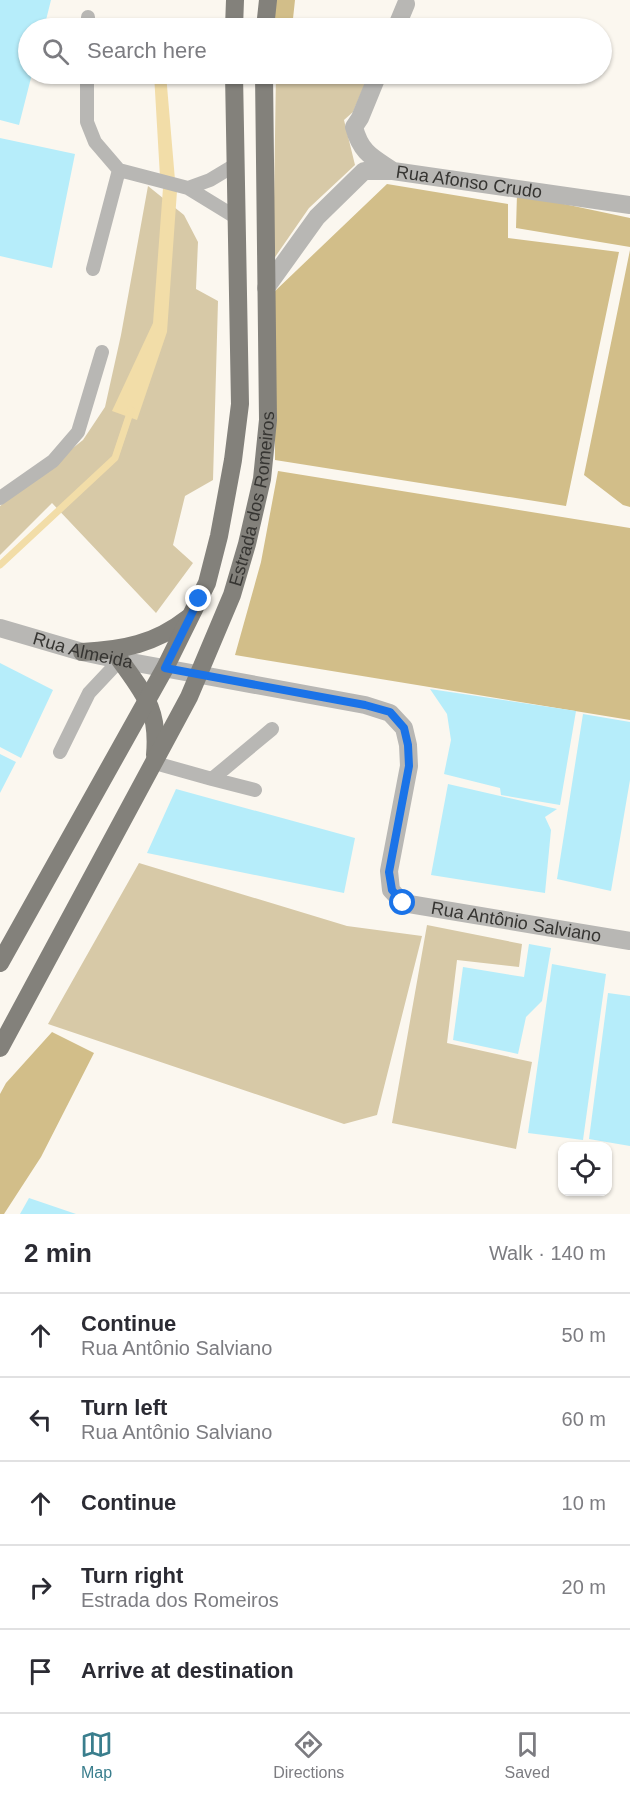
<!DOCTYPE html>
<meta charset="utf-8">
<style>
:root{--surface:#fff;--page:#f7f7f7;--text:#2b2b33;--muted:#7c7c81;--line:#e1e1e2;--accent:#3a7e8d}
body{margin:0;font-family:Arial,sans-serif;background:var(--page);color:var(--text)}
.controls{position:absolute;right:18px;bottom:18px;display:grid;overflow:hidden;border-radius:12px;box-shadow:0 2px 4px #0004}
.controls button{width:54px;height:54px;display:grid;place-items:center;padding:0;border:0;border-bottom:2px solid var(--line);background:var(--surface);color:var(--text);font:30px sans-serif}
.stop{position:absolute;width:18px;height:18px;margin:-14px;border:4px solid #1a73e8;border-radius:50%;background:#fff}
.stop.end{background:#1a73e8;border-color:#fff;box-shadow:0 2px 6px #0008}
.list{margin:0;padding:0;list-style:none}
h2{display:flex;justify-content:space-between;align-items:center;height:78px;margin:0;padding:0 24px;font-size:26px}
h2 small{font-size:20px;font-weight:400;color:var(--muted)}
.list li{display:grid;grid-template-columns:39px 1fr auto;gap:18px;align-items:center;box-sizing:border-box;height:84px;padding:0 24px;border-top:2px solid var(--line)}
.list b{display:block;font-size:22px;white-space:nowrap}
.list p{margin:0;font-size:20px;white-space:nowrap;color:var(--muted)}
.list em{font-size:20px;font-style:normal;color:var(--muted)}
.icon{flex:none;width:33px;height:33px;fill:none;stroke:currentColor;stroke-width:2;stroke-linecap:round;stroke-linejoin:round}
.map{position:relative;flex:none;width:630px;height:1214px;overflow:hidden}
.search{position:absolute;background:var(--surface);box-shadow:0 2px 4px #0004;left:18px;right:18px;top:18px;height:66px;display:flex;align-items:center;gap:15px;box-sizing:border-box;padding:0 21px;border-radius:33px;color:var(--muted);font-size:22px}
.sheet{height:498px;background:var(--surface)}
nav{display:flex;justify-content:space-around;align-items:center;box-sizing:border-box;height:84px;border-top:2px solid var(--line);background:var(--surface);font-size:16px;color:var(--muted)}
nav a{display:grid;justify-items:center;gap:3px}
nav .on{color:var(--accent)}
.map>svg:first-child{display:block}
.green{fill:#d7c9a7}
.forest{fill:#d2be89}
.water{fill:#f2dda8}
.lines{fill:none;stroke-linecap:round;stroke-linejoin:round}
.stream{stroke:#f2dda8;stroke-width:7}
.building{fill:#b6edfa}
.service{stroke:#b8b7b4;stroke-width:14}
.minor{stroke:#b8b7b4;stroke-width:18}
.tertiary{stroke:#b8b7b4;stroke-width:18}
.primary{stroke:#83817b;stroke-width:18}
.route{stroke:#1a73e8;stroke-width:8}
.labels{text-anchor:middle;stroke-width:6;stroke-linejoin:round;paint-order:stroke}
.street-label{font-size:18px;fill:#363532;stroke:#fff}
</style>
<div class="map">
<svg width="630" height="1214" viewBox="0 0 630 1214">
<rect width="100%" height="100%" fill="#fbf7ef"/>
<path class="green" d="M 276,74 L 369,74 L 353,112 L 344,120 L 355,165 L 309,208 L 273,260 Z
M 148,186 L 184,215 L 198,242 L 196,289 L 218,301 L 213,480 L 185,496 L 173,545 L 193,563 L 156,613 L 52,503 L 0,555 L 0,506 L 83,440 L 105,407 L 121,335 Z
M 139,863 L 347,926 L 422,936 L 377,1115 L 344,1124 L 48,1024 Z
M 427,925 L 522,944 L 519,967 L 457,960 L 447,1043 L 532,1062 L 516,1149 L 392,1123 Z"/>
<path class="forest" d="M 275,0 L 295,0 L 292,28 L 272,28 Z
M 387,184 L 508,204 L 508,238 L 619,252 L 566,506 L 275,460 L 274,292 Z
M 517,194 L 630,218 L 630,247 L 516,228 Z
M 630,250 L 630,507 L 623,505 L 584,475 Z
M 278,471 L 630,528 L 630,720 L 235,655 L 261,562 Z
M 52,1032 L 94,1053 L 41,1157 L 4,1214 L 0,1214 L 0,1094 L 6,1083 Z"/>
<path class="water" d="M 154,74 L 166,74 L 175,180 L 160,177 Z
M 163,188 L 177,191 L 167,332 L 137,420 L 112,411 L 153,323 Z"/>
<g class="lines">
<path class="stream" d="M 0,565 L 115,458 L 131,410"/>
</g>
<path class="building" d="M 0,0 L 51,0 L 44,28 L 28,28 L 28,74 L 32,74 L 19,125 L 0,120 Z
M 0,138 L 75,154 L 52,268 L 0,256 Z
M 0,663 L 53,690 L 21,758 L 0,747 Z
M 430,689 L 576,711 L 560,805 L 501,795 L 500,788 L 444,774 L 451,740 L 447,714 Z
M 583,714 L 630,722 L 630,780 L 611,891 L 557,879 Z
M 0,754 L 16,762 L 0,793 Z
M 448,784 L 557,809 L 545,817 L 551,830 L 545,893 L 431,875 Z
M 176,789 L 355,838 L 344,893 L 147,853 Z
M 529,944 L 551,948 L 542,1001 L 526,1017 L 518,1054 L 453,1040 L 463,967 L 524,977 Z
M 552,964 L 606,974 L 583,1140 L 528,1133 Z
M 608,993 L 630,996 L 630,1146 L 589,1139 Z
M 29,1198 L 76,1214 L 20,1214 Z"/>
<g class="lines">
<path class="service" d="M 88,28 L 88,17
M 87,74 L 87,122 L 95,142 L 119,170 L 93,269
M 119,170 L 188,188 L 237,218
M 188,188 L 210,180 L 235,165
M 0,498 L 53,461 L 78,432 L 102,352
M 60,752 L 89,693 L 120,660
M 155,763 L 212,779 L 272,729
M 212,779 L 255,790"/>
<g class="minor">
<path d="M 396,28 L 406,4"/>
<path id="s1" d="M 378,74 L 360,118 L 354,127 C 361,153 372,157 393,171 L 630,205"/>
<path d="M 266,288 L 317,217 L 364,171 L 393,171"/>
</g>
<path class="tertiary" id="s2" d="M 0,628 L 82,652 L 120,660 L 365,705 L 390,713 L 404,728 L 408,745 L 409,766 L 389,871 L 391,890 L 403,903 L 630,941"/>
<g class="primary">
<path d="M 234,28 L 235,0"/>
<path d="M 265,28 L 268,0"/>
<path d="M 82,652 C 123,650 155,644 188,618"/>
<path d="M 120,660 C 145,695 159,710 155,755"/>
<path d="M 0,963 L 165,668 L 207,583 L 219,536 L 233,460 L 240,404 L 234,74"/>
<path id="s3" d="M 0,1048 L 189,697 L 232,595 L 247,544 L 262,479 L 268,420 L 264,74"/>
</g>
</g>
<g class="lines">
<path class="route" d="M 199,599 L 165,668 L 365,705 L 390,712 L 404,728 L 408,745 L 409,766 L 389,872 L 392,890 L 403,903"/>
</g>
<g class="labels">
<g class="street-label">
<text dy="6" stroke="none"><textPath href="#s1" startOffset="196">Rua Afonso Crudo</textPath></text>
<text dy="6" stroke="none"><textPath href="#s3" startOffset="608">Estrada dos Romeiros</textPath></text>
<text dy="6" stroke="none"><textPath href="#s2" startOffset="86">Rua Almeida</textPath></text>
<text dy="6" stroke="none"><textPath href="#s2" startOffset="717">Rua Antônio Salviano</textPath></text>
</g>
</g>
</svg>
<div class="controls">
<button><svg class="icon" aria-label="locate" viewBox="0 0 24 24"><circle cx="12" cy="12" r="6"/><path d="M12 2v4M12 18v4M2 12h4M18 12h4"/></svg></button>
</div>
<div class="stop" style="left:403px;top:903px"></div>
<div class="stop end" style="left:199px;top:599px"></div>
<div class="search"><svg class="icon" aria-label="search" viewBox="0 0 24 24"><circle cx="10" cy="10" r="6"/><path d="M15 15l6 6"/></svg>Search here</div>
</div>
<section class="sheet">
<h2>2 min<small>Walk · 140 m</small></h2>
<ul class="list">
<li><svg class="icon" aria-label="ahead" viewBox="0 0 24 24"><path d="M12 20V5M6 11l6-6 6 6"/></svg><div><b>Continue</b><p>Rua Antônio Salviano</p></div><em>50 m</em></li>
<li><svg class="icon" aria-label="left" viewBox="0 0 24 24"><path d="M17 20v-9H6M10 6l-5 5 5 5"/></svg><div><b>Turn left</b><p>Rua Antônio Salviano</p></div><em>60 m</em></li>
<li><svg class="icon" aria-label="ahead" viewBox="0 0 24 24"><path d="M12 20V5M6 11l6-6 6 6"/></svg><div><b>Continue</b></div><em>10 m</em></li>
<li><svg class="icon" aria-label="right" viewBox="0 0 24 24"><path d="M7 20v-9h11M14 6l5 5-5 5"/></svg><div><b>Turn right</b><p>Estrada dos Romeiros</p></div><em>20 m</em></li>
<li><svg class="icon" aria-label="arrive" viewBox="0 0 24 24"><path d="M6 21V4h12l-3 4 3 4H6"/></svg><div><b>Arrive at destination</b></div></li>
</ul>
</section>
<nav>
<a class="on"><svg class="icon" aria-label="map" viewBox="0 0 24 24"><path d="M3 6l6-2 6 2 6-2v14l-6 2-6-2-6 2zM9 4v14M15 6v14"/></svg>Map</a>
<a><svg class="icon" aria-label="directions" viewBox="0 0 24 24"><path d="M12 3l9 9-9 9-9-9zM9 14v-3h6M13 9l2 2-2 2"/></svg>Directions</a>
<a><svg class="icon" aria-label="saved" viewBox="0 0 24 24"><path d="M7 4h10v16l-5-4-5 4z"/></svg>Saved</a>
</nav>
